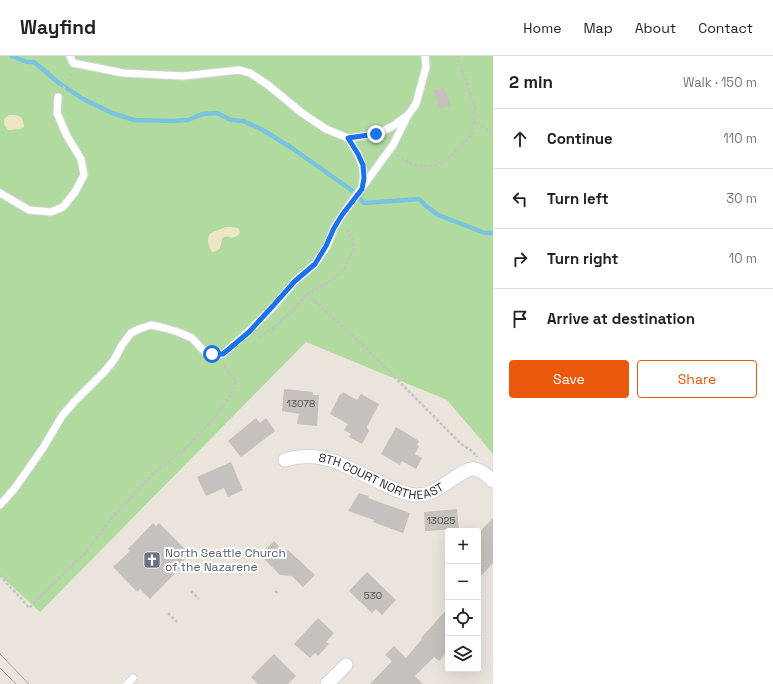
<!DOCTYPE html>
<meta charset="utf-8">
<style>
:root{--surface:#fff;--page:#f2f2f2;--text:#222;--muted:#767676;--line:#e0e0e0;--accent:#ea580c}
body{margin:0;font-family:"Space Grotesk",sans-serif;background:var(--page);color:var(--text)}
.controls{position:absolute;right:12px;bottom:12px;display:grid;overflow:hidden;border-radius:4px;box-shadow:0 4px 16px #0002}
.controls button{width:36px;height:36px;display:grid;place-items:center;padding:0;border:0;border-bottom:1px solid var(--line);background:var(--surface);color:var(--text);font:20px sans-serif}
.stop{position:absolute;width:12px;height:12px;margin:-9px;border:3px solid #1a73e8;border-radius:50%;background:#fff}
.stop.end{background:#1a73e8;border-color:#fff;box-shadow:0 1px 4px #0008}
.list{margin:0;padding:0;list-style:none}
h2{display:flex;justify-content:space-between;align-items:center;height:52px;margin:0;padding:0 16px;font-size:17px}
h2 small{font-size:13px;font-weight:400;color:var(--muted)}
.list li{display:grid;grid-template-columns:26px 1fr auto;gap:12px;align-items:center;box-sizing:border-box;height:60px;padding:0 16px;border-top:1px solid var(--line)}
.list b{display:block;font-size:15px;white-space:nowrap}
.list em{font-size:13px;font-style:normal;color:var(--muted)}
.actions{display:flex;gap:8px;padding:12px 16px}
.actions a{flex:1;padding:9px 0;border:1px solid var(--accent);border-radius:4px;text-align:center;font-size:14px;color:var(--accent)}
.actions .main{background:var(--accent);color:#fff}
.icon{flex:none;width:22px;height:22px;fill:none;stroke:currentColor;stroke-width:2;stroke-linecap:round;stroke-linejoin:round}
.map{position:relative;flex:none;width:493px;height:628px;overflow:hidden}
header{display:flex;align-items:center;gap:24px;box-sizing:border-box;height:56px;padding:0 20px;background:var(--surface);border-bottom:1px solid var(--line)}
header strong{font-size:19px}
nav{display:flex;gap:22px;margin-inline-start:auto;font-size:14px}
main{display:flex}
aside{flex:1;background:var(--surface)}
.map>svg:first-child{display:block}
.green{fill:#b1db9e}
.sand{fill:#ece7c2}
.lines{fill:none;stroke-linecap:round;stroke-linejoin:round}
.stream{stroke:#79c3e2;stroke-width:4.5}
.building{fill:#c5c1bc}
.lane-casing{stroke:#d2d4e0;stroke-width:9}
.street-casing{stroke:#d2d4e0;stroke-width:15}
.path{stroke:#c3c3c3;stroke-width:2.5;stroke-dasharray:3 2;stroke-linecap:butt}
.lane{stroke:#fff;stroke-width:7}
.street{stroke:#fff;stroke-width:13}
.tram{stroke:#a0a2b1;stroke-width:1}
.route{stroke:#1a73e8;stroke-width:5}
.labels{text-anchor:middle;stroke-width:4;stroke-linejoin:round;paint-order:stroke}
.number-label{font-size:10px;fill:#504f4e}
.street-label{font-size:12px;fill:#292929;stroke:#fff}
.worship-label{font-size:12px;fill:#5b616d;stroke:#fff;text-anchor:start}
</style>
<header>
<strong>Wayfind</strong>
<nav><a>Home</a><a>Map</a><a>About</a><a>Contact</a></nav>
</header>
<main>
<div class="map">
<svg width="493" height="628" viewBox="0 0 493 628">
<rect width="100%" height="100%" fill="#eae4dc"/>
<path class="green" d="M 0,0 L 493,0 L 493,398 L 447,344 L 306,286 L 40,556 L 0,519 Z"/>
<path class="sand" d="M 9,59 C 20,59 23,60 24,71 L 20,73 L 9,74 C 5,71 4,69 4,63 Z
M 226,171 C 231,171 235,171 239,173 L 240,177 L 238,179 L 233,182 C 219,178 223,184 220,192 C 218,194 216,195 214,196 L 212,196 C 202,176 212,177 226,171 Z"/>
<g class="lines">
<path class="stream" d="M 12,0 L 19,3 L 27,6 L 34,6 L 59,27 L 83,43 L 112,57 L 134,64 L 172,65 L 188,64 L 202,58 L 217,57 L 231,64 L 243,65 L 261,73 L 292,92 L 354,136 L 364,147 L 419,143 L 425,149 L 438,159 L 485,177 L 493,177"/>
</g>
<path class="building" d="M 444,31 L 451,49 L 440,53 L 433,35 Z
M 284,333 L 313,336 L 313,339 L 319,339 L 317,370 L 297,368 L 299,358 L 282,355 Z
M 343,336 L 357,344 L 361,338 L 379,348 L 367,371 L 369,375 L 362,388 L 349,381 L 351,378 L 344,374 L 348,368 L 330,358 L 340,338 L 341,339 Z
M 256,362 L 260,367 L 266,362 L 275,375 L 241,401 L 228,385 Z
M 396,371 L 419,385 L 417,389 L 419,390 L 415,398 L 422,402 L 416,413 L 402,405 L 400,409 L 381,398 Z
M 231,406 L 243,434 L 228,441 L 224,432 L 206,440 L 197,421 Z
M 359,437 L 369,440 L 368,442 L 410,457 L 403,477 L 373,466 L 374,464 L 348,455 Z
M 457,453 L 459,473 L 425,475 L 424,456 Z
M 493,462 L 493,507 L 478,523 L 478,477 Z
M 153,467 L 156,470 L 159,467 L 187,495 L 181,501 L 186,506 L 150,543 L 140,533 L 137,536 L 113,511 L 130,495 L 128,493 Z
M 274,485 L 285,496 L 288,494 L 315,519 L 303,531 L 292,520 L 280,519 L 260,499 Z
M 367,516 L 396,544 L 382,559 L 376,553 L 372,557 L 349,535 Z
M 448,552 L 448,595 L 439,605 L 434,601 L 415,620 L 423,628 L 370,628 L 392,605 L 385,599 L 394,590 L 406,602 L 422,583 L 421,582 Z
M 318,562 L 334,577 L 326,586 L 329,588 L 318,600 L 315,597 L 310,602 L 294,588 Z
M 274,598 L 296,620 L 288,628 L 258,628 L 251,621 Z"/>
<g class="lines">
<defs>
<path id="lane" d="M 70,0 L 73,7 L 123,17 L 183,20 L 239,14 L 250,17 L 268,29 L 302,57 L 326,73 L 348,82 L 377,78 L 393,70 L 405,61
M 348,82 C 358,98 367,110 362,130
M 0,137 L 29,154 L 51,156 L 63,151 L 75,136 L 84,119 L 81,103 L 67,80 L 57,57 L 58,41
M 0,449 L 15,432 L 43,392 L 62,360 L 75,345 L 104,316 L 114,304 L 122,289 L 131,277 L 139,273 L 151,269 L 165,272 L 178,276 L 192,282 L 204,295 L 212,299 L 223,298 L 249,275 L 273,251 L 295,225 L 315,208 L 327,190 L 334,172 L 342,159 L 393,89 L 408,59 L 416,48 L 426,11 L 425,0
M 127,628 L 133,622"/>
<g id="street">
<path id="s1" d="M 285,404 C 304,398 318,400 337,406 C 351,413 365,419 379,426 C 391,431 403,439 417,439 C 424,439 431,437 437,433 C 446,429 466,411 475,413 C 482,415 488,420 493,425"/>
<path d="M 327,628 L 346,609"/>
</g>
</defs>
<use href="#lane" class="lane-casing"/>
<use href="#street" class="street-casing"/>
<path class="path" d="M 63,33 L 70,22 L 71,16
M 474,64 L 481,70 L 493,77
M 397,99 L 412,108 L 429,111 L 440,107 L 451,100 L 472,79 L 475,52 L 457,0
M 307,238 L 363,289 L 461,388 L 472,395 L 477,401
M 259,281 L 272,273 L 292,255 L 307,238 L 332,224 L 344,213 L 353,195 L 353,184 L 345,172
M 0,519 L 9,530 L 20,541 L 29,552 L 85,497 L 111,463 L 154,417 L 187,391 L 211,366 L 226,346 L 235,331 L 235,324 L 223,309
M 191,535 L 199,543
M 275,535 L 279,538
M 168,557 L 177,566"/>
<use href="#lane" class="lane"/>
<use href="#street" class="street"/>
<path class="tram" d="M 0,598 L 29,628
M 0,612 L 16,628"/>
</g>
<g class="lines">
<path class="route" d="M 212,298 L 223,298 L 249,276 L 272,251 L 295,225 L 315,208 L 326,190 L 334,172 L 342,159 L 362,133 L 364,122 L 363,109 L 358,98 L 348,82 L 376,78"/>
</g>
<defs>
<symbol id="church-square" viewBox="-11 -11 22 22"><rect x="-9" y="-9" width="18" height="18" rx="4" fill="#6b7280" stroke="#fff"/><path d="M-1.2-6h2.4v3.5h3.3v2.4h-3.3V6h-2.4V-.1h-3.3v-2.4h3.3Z" fill="#fff"/></symbol>
</defs>
<g fill-rule="evenodd">
<use href="#church-square" x="142" y="494" width="20" height="20"/>
</g>
<g class="labels">
<g class="number-label">
<text x="301" y="351">13078</text>
<text x="441" y="468">13025</text>
<text x="373" y="543">530</text>
</g>
<g class="street-label">
<text dy="4" stroke="none"><textPath href="#s1" startOffset="101">8TH COURT NORTHEAST</textPath></text>
</g>
<g class="worship-label">
<text x="165" y="501">North Seattle Church<tspan x="165" dy="14">of the Nazarene</tspan></text>
</g>
</g>
</svg>
<div class="controls">
<button>+</button>
<button>−</button>
<button><svg class="icon" aria-label="locate" viewBox="0 0 24 24"><circle cx="12" cy="12" r="6"/><path d="M12 2v4M12 18v4M2 12h4M18 12h4"/></svg></button>
<button><svg class="icon" aria-label="layers" viewBox="0 0 24 24"><path d="M12 4l9 5-9 5-9-5zM3 14l9 5 9-5"/></svg></button>
</div>
<div class="stop" style="left:212px;top:298px"></div>
<div class="stop end" style="left:376px;top:78px"></div>
</div>
<aside>
<h2>2 min<small>Walk · 150 m</small></h2>
<ul class="list">
<li><svg class="icon" aria-label="ahead" viewBox="0 0 24 24"><path d="M12 20V5M6 11l6-6 6 6"/></svg><div><b>Continue</b></div><em>110 m</em></li>
<li><svg class="icon" aria-label="left" viewBox="0 0 24 24"><path d="M17 20v-9H6M10 6l-5 5 5 5"/></svg><div><b>Turn left</b></div><em>30 m</em></li>
<li><svg class="icon" aria-label="right" viewBox="0 0 24 24"><path d="M7 20v-9h11M14 6l5 5-5 5"/></svg><div><b>Turn right</b></div><em>10 m</em></li>
<li><svg class="icon" aria-label="arrive" viewBox="0 0 24 24"><path d="M6 21V4h12l-3 4 3 4H6"/></svg><div><b>Arrive at destination</b></div></li>
</ul>
<div class="actions"><a class="main">Save</a><a>Share</a></div>
</aside>
</main>
